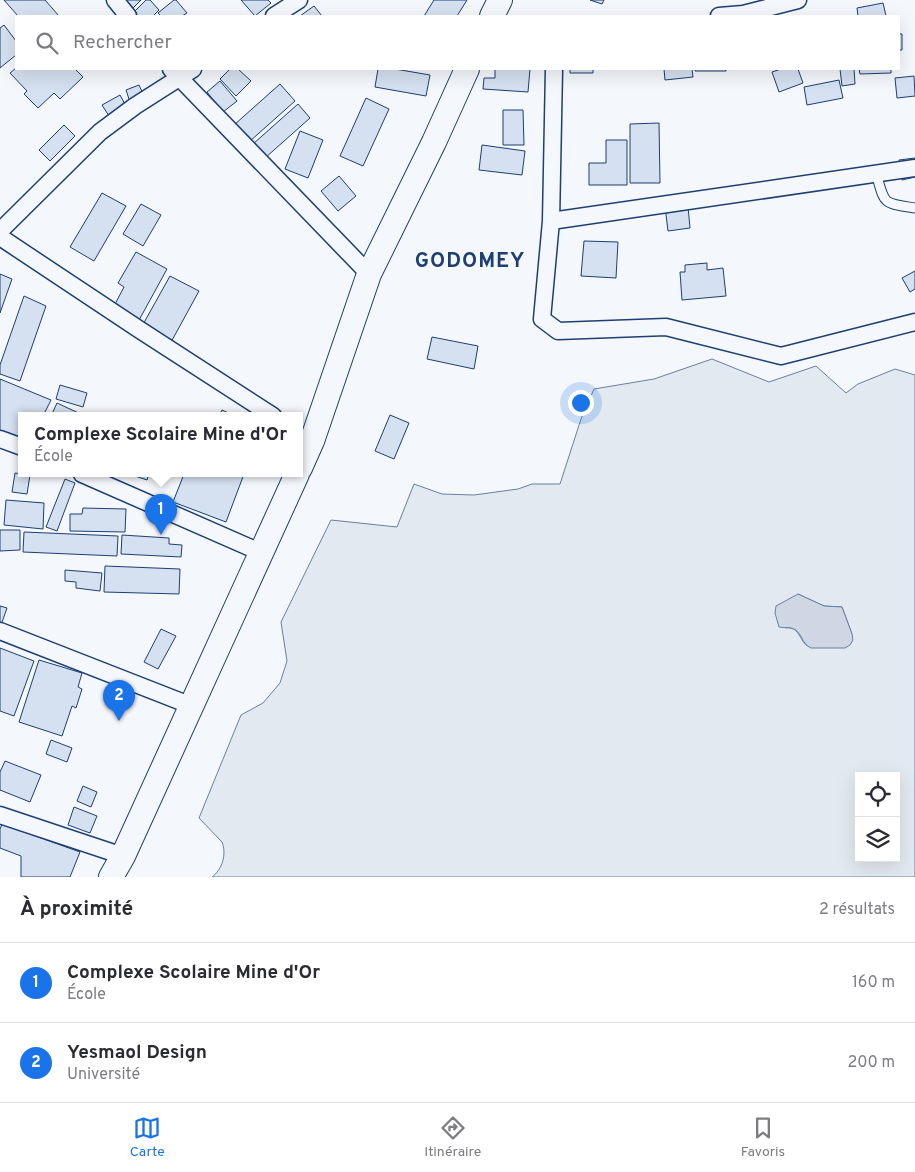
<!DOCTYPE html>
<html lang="fr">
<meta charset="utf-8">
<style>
:root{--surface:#fff;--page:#f2f2f3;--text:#2b2b33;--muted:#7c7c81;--line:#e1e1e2;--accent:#1a73e8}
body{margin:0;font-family:Overpass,sans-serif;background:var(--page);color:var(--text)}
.controls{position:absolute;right:15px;bottom:15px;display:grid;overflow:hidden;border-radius:0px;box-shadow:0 5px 20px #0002}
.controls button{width:45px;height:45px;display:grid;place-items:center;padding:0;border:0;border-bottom:1px solid var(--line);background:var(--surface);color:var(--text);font:25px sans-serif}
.you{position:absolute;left:580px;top:402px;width:18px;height:18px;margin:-12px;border:4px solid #fff;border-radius:50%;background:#1a73e8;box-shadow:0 0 0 8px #1a73e833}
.badge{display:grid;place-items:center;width:32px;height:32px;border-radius:50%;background:var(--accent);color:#fff;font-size:16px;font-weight:700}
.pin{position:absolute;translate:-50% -41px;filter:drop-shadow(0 1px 2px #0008)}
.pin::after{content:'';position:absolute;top:26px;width:18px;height:15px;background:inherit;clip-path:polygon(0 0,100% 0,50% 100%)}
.popup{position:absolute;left:18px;top:412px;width:285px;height:65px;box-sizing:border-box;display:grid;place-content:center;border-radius:0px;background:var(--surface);filter:drop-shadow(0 1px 4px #0005);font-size:16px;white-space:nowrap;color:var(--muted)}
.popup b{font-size:19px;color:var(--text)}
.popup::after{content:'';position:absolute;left:50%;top:100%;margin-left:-10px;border:10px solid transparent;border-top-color:var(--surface)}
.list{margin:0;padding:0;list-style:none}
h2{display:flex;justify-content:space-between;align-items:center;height:65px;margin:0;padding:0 20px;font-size:21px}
h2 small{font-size:16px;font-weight:400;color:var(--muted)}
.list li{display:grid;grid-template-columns:32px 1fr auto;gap:15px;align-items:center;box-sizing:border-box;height:80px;padding:0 20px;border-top:1px solid var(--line)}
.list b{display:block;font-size:19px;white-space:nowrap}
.list p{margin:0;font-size:16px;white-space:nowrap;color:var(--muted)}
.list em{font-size:16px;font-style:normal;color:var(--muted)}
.icon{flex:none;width:28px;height:28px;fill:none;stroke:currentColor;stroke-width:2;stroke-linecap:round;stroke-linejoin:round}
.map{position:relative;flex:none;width:915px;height:877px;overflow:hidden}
.search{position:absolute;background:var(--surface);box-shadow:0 5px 20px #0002;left:15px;right:15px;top:15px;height:55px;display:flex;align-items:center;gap:12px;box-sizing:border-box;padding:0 18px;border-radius:0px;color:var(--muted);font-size:19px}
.sheet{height:225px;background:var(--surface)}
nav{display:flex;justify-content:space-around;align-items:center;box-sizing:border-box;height:70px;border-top:1px solid var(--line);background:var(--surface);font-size:14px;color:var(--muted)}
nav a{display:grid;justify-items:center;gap:2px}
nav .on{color:var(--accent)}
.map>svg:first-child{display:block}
.green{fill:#e3e9f0;stroke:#687fa3;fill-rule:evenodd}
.water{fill:#cfd7e4;stroke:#687fa3}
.building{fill:#d5e0f0;stroke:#1d3f73}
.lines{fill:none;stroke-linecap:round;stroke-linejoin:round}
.lane-casing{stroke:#1d3f73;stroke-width:11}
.street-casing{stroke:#1d3f73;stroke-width:19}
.secondary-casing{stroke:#1d3f73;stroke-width:26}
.lane{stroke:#f4f7fb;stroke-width:9}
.street{stroke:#f4f7fb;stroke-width:16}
.secondary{stroke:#f4f7fb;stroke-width:24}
.labels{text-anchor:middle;stroke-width:4;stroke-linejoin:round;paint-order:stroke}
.district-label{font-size:21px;font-weight:bold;letter-spacing:1px;fill:#1d3f73;stroke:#f4f7fb}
</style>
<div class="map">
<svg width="915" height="877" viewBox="0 0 915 877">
<rect width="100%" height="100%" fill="#f4f7fb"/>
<path class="green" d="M 712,359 L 769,382 L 816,366 L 846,393 L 858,384 L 895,369 L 915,375 L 915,877 L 212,877 C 222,870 227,854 222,842 L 199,818 L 241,715 L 263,703 L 280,683 L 287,661 L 281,622 L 331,520 L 397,527 L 414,484 L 442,494 L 474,495 L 518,489 L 532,484 L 560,484 L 581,419 L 594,389 L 654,379 ZM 798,594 L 824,606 L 842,607 L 852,634 L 807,646 C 799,639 799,626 785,628 ZM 859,776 L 896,776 L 896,858 L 859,858 Z"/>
<path class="water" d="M 798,594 L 824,606 L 842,607 L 852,634 L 853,640 L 850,645 L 845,648 L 811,648 C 801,644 802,630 791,628 C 788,627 783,628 779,627 L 775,613 L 776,606 Z"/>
<path class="building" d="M 4,0 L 45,0 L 59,16 L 18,16 Z
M 126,0 L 141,0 L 133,8 Z
M 146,0 L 150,0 L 159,10 L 153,16 L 135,16 L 137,14 L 135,11 Z
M 174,0 L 176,0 L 187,13 L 182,16 L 161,16 L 158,13 Z
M 241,0 L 268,0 L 271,3 L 255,16 Z
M 434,0 L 467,0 L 457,16 L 424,16 Z
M 590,0 L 604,0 L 602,4 Z
M 883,3 L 886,16 L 858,16 L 857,8 Z
M 314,6 L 322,16 L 300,16 Z
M 4,25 L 16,41 L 16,55 L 0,68 L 0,28 Z
M 899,34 L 902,34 L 902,50 L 899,50 Z
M 16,68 L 75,69 L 83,77 L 60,99 L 54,93 L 38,108 L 24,94 L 27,91 L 10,73 Z
M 230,69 L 238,69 L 251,81 L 236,96 L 220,79 Z
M 378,69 L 395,69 L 430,75 L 426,96 L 375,87 Z
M 495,69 L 530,69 L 528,92 L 483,89 L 484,78 L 495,78 Z
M 570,69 L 593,69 L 593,73 L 570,73 Z
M 664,69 L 692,69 L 693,77 L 665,80 Z
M 695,69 L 726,69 L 726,71 L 695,71 Z
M 781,69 L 798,69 L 803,83 L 779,92 L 772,72 Z
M 840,69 L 854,69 L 855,84 L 842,86 Z
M 859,69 L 891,69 L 891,73 L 860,74 Z
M 914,76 L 915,96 L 897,98 L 895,78 Z
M 839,80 L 843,98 L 807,105 L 804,87 Z
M 220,81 L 237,101 L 223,112 L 207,92 Z
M 280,84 L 295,101 L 249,142 L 234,125 Z
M 139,85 L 144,96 L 130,102 L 126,90 Z
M 120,95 L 126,106 L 109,116 L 102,105 Z
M 366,98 L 389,109 L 363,166 L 340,156 Z
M 298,104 L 310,118 L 265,158 L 253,144 Z
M 503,110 L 523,110 L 524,145 L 503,145 Z
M 659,123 L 660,183 L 630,183 L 630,124 Z
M 64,125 L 75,136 L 50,161 L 39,150 Z
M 300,131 L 323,140 L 308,178 L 285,169 Z
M 606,140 L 627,140 L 627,185 L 589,185 L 589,163 L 606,163 Z
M 482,145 L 525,151 L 522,175 L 479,170 Z
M 915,158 L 915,177 L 902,180 L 899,160 Z
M 339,176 L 356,196 L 338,211 L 321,191 Z
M 102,193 L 126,206 L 94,261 L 70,247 Z
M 687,196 L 690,228 L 668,231 L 664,198 Z
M 141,204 L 161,215 L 143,246 L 123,234 Z
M 584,241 L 618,242 L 616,278 L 581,276 Z
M 136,252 L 167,269 L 138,322 L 113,308 L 124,287 L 118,283 Z
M 707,263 L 707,270 L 723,268 L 726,296 L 682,300 L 680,272 L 685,272 L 685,265 Z
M 915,271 L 915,289 L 910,292 L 902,278 Z
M 0,274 L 12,279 L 0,313 Z
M 170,276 L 199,291 L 170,344 L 141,328 Z
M 24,296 L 46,306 L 20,381 L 0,374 L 0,365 Z
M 432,337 L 478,346 L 474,369 L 427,359 Z
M 0,379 L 51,400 L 43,416 L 22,416 L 22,440 L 0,431 Z
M 60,385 L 87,393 L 83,407 L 56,399 Z
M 57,403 L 85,416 L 51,416 Z
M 222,410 L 235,416 L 219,416 Z
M 390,415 L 409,423 L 394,459 L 375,451 Z
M 15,473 L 30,475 L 27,494 L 12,492 Z
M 129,474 L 149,474 L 147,480 Z
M 184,474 L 244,474 L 226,522 L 173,502 Z
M 65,479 L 75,483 L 57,531 L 46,527 Z
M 6,500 L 44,503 L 43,529 L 4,525 Z
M 83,508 L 126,509 L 125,532 L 70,531 L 70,514 L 82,514 Z
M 0,530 L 20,530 L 20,550 L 0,551 Z
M 24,532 L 118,536 L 117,556 L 23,552 Z
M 122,535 L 169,538 L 169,544 L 182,545 L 181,557 L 121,554 Z
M 105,566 L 180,569 L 179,594 L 104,592 Z
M 65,570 L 102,573 L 100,591 L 76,588 L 76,582 L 65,581 Z
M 0,606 L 7,608 L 0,628 Z
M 161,629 L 176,636 L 158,669 L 144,662 Z
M 0,648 L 34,661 L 14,716 L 0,711 Z
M 39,660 L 82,673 L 78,687 L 82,689 L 76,708 L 72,706 L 62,736 L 19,722 Z
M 51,740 L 72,748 L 67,762 L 46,754 Z
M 5,761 L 41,775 L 30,802 L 0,790 L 0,772 Z
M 83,786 L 97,792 L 91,807 L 77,801 Z
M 74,807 L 97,816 L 90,833 L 68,825 Z
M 2,824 L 80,852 L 70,877 L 21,877 L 21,856 L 0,848 L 0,829 Z"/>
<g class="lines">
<defs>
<path id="lane" d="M 876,173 C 885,205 882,203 915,208"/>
<path id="street" d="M 115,0 L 128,16
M 274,16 L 299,0
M 719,16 L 743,14 L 798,0
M 171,69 L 369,274
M 554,69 L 551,221 L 542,319 L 558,331 L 666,327 L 781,356 L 915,322
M 551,221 L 915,168
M 0,231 L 100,132 L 135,106 L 193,69
M 0,237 L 140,330 L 273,416
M 0,439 L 22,447
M 82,474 L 260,552
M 0,631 L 192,706
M 0,815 L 123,856"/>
<path id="secondary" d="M 492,16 L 500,0
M 300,468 L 312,441 L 369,274 L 434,142 L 467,69
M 111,877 L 123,856 L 297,474"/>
</defs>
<use href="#lane" class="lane-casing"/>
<use href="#street" class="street-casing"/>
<use href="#secondary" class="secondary-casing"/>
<use href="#lane" class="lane"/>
<use href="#street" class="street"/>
<use href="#secondary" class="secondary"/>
</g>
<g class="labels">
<g class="district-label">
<text x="470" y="267">GODOMEY</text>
</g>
</g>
</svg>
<div class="controls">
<button><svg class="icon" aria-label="locate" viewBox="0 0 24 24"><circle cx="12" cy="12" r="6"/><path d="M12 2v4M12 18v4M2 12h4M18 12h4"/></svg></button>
<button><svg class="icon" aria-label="layers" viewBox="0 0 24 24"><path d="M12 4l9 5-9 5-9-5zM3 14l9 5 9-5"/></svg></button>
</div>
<div class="you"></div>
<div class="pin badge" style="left:161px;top:535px">1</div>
<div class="popup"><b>Complexe Scolaire Mine d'Or</b>École</div>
<div class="pin badge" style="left:119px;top:721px">2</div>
<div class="search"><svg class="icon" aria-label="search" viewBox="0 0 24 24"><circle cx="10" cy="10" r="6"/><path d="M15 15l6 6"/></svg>Rechercher</div>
</div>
<section class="sheet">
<h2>À proximité<small>2 résultats</small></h2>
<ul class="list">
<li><span class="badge">1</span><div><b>Complexe Scolaire Mine d'Or</b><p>École</p></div><em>160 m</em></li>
<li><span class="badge">2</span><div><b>Yesmaol Design</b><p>Université</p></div><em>200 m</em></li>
</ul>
</section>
<nav>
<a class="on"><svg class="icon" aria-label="map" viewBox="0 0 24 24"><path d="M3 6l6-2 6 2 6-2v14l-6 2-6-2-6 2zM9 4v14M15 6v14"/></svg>Carte</a>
<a><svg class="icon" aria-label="directions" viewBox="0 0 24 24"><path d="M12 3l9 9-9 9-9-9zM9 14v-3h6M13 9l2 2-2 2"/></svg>Itinéraire</a>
<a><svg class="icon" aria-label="saved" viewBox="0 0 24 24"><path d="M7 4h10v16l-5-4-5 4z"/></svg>Favoris</a>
</nav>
